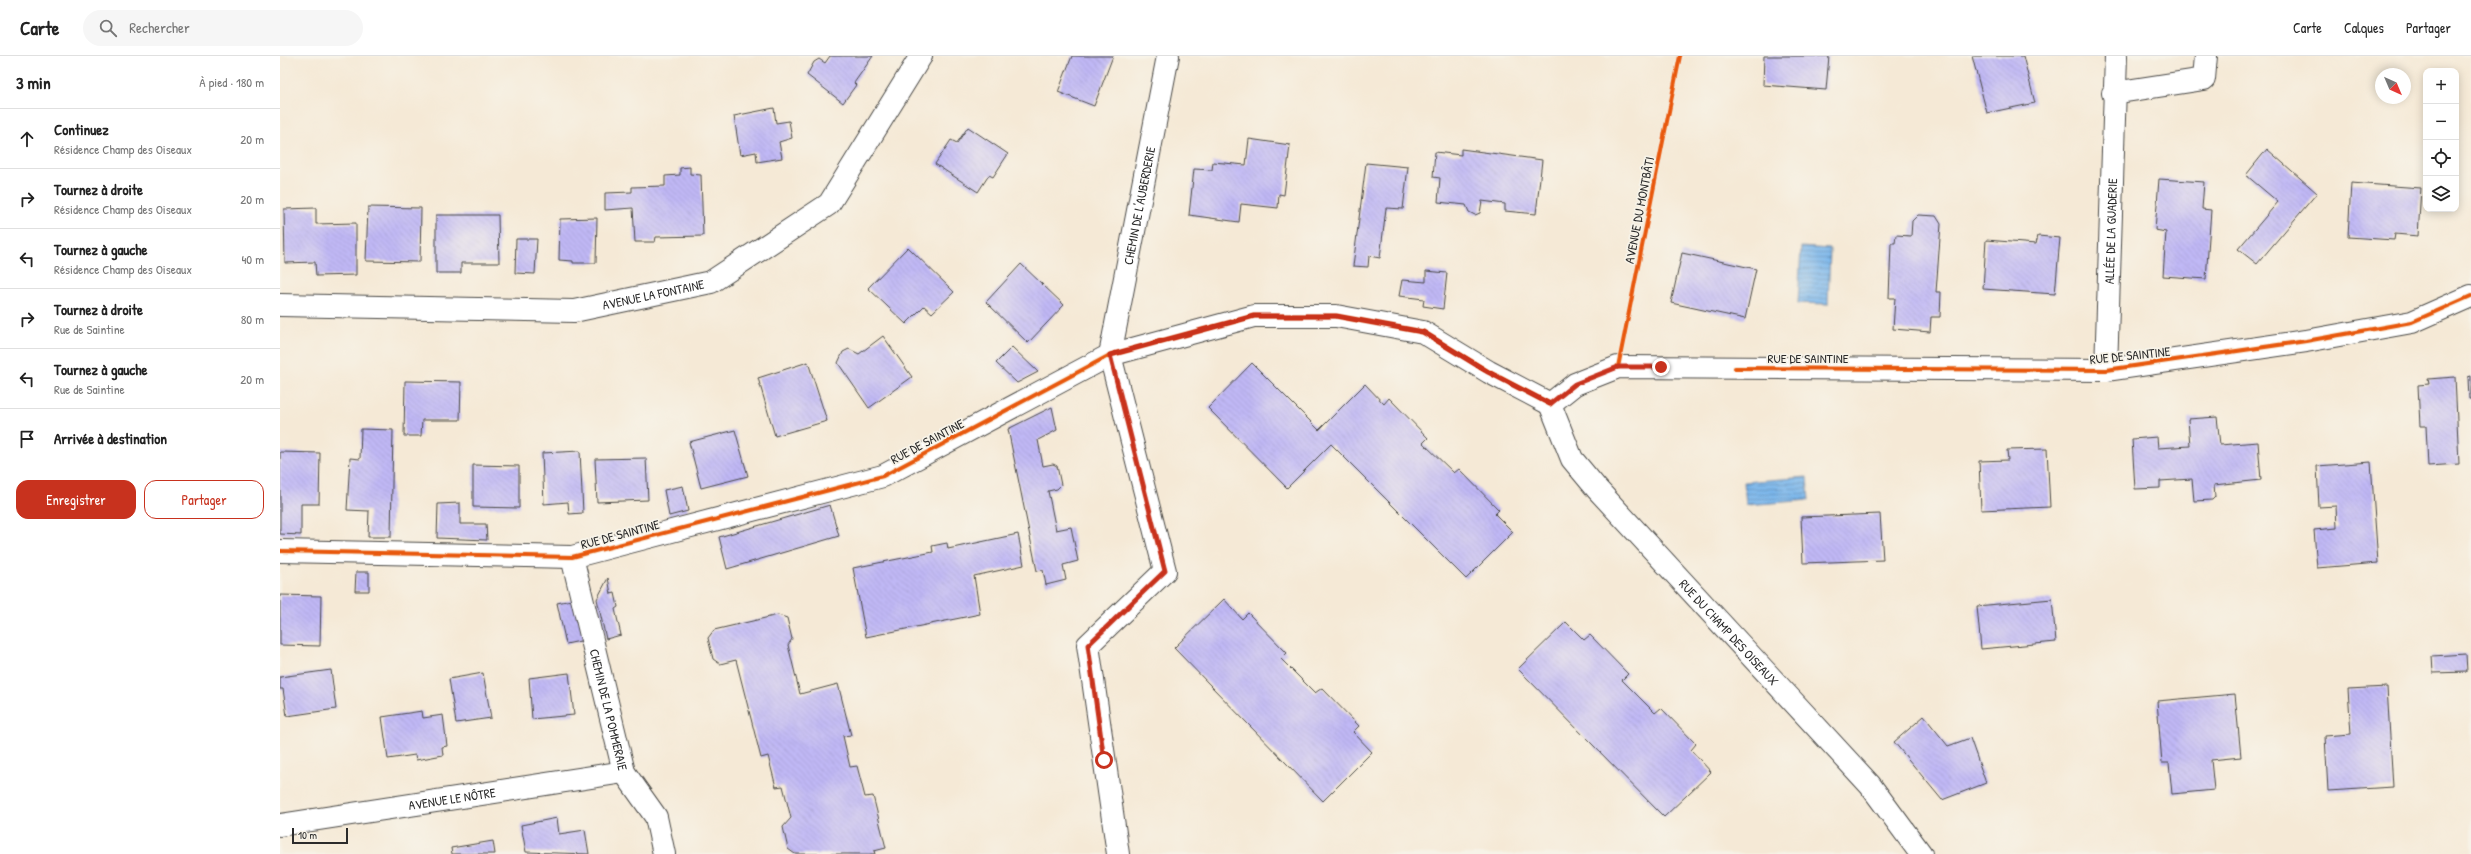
<!DOCTYPE html>
<html lang="fr">
<meta charset="utf-8">
<style>
:root{--surface:#fff;--page:#f6f6f6;--text:#222;--muted:#767676;--line:#e0e0e0;--accent:#c8321e}
body{margin:0;font-family:"Patrick Hand",sans-serif;background:var(--page);color:var(--text)}
.controls{position:absolute;right:12px;top:12px;display:grid;overflow:hidden;border-radius:8px;box-shadow:0 2px 10px #0003}
.controls button{width:36px;height:36px;display:grid;place-items:center;padding:0;border:0;border-bottom:1px solid var(--line);background:var(--surface);color:var(--text);font:20px sans-serif}
.compass{position:absolute;left:2095px;top:12px;width:36px;height:36px;border-radius:50%;background:var(--surface);box-shadow:0 2px 10px #0003;rotate:136deg}
.scale{position:absolute;left:12px;bottom:10px;width:56px;box-sizing:border-box;padding-left:4px;border:2px solid #2b2b2b;border-top:0;font-size:11px;line-height:14px;white-space:nowrap;color:#2b2b2b;-webkit-text-stroke:3px #f7f3e8;paint-order:stroke}
.stop{position:absolute;width:12px;height:12px;margin:-9px;border:3px solid #c8321e;border-radius:50%;background:#fff}
.stop.end{background:#c8321e;border-color:#fff;box-shadow:0 1px 4px #0008}
.list{margin:0;padding:0;list-style:none}
h2{display:flex;justify-content:space-between;align-items:center;height:52px;margin:0;padding:0 16px;font-size:17px}
h2 small{font-size:13px;font-weight:400;color:var(--muted)}
.list li{display:grid;grid-template-columns:26px 1fr auto;gap:12px;align-items:center;box-sizing:border-box;height:60px;padding:0 16px;border-top:1px solid var(--line)}
.list b{display:block;font-size:15px;white-space:nowrap}
.list p{margin:0;font-size:13px;white-space:nowrap;color:var(--muted)}
.list em{font-size:13px;font-style:normal;color:var(--muted)}
.actions{display:flex;gap:8px;padding:12px 16px}
.actions a{flex:1;padding:9px 0;border:1px solid var(--accent);border-radius:12px;text-align:center;font-size:14px;color:var(--accent)}
.actions .main{background:var(--accent);color:#fff}
.icon{flex:none;width:22px;height:22px;fill:none;stroke:currentColor;stroke-width:2;stroke-linecap:round;stroke-linejoin:round}
.map{position:relative;flex:none;width:2191px;height:798px;overflow:hidden}
header{display:flex;align-items:center;gap:24px;box-sizing:border-box;height:56px;padding:0 20px;background:var(--surface);border-bottom:1px solid var(--line)}
header strong{font-size:19px}
nav{display:flex;gap:22px;margin-inline-start:auto;font-size:14px}
.search{width:280px;height:36px;background:var(--page);display:flex;align-items:center;gap:10px;box-sizing:border-box;padding:0 14px;border-radius:22px;color:var(--muted);font-size:15px}
main{display:flex}
aside{flex:1;background:var(--surface)}
.map>svg:first-child{display:block}
.water{fill:url(#water-rules);stroke:#52708b}
.building{fill:url(#building-back-hatch)}
.lines{fill:none;stroke-linecap:round;stroke-linejoin:round}
.minor-casing{stroke:#494845;stroke-width:24}
.minor{stroke:#fff;stroke-width:22}
.cycleway-casing{stroke:#f7f3e8;stroke-width:6}
.cycleway{stroke:#e8590c;stroke-width:4}
.route{stroke:#c8321e;stroke-width:5}
.labels{text-anchor:middle;stroke-width:3.5;stroke-linejoin:round;paint-order:stroke}
.street-label{font-size:13px;fill:#2b2b2b;stroke:#f7f3e8}
</style>
<header>
<strong>Carte</strong>
<div class="search"><svg class="icon" aria-label="search" viewBox="0 0 24 24"><circle cx="10" cy="10" r="6"/><path d="M15 15l6 6"/></svg>Rechercher</div>
<nav><a>Carte</a><a>Calques</a><a>Partager</a></nav>
</header>
<main>
<aside>
<h2>3 min<small>À pied · 180 m</small></h2>
<ul class="list">
<li><svg class="icon" aria-label="ahead" viewBox="0 0 24 24"><path d="M12 20V5M6 11l6-6 6 6"/></svg><div><b>Continuez</b><p>Résidence Champ des Oiseaux</p></div><em>20 m</em></li>
<li><svg class="icon" aria-label="right" viewBox="0 0 24 24"><path d="M7 20v-9h11M14 6l5 5-5 5"/></svg><div><b>Tournez à droite</b><p>Résidence Champ des Oiseaux</p></div><em>20 m</em></li>
<li><svg class="icon" aria-label="left" viewBox="0 0 24 24"><path d="M17 20v-9H6M10 6l-5 5 5 5"/></svg><div><b>Tournez à gauche</b><p>Résidence Champ des Oiseaux</p></div><em>40 m</em></li>
<li><svg class="icon" aria-label="right" viewBox="0 0 24 24"><path d="M7 20v-9h11M14 6l5 5-5 5"/></svg><div><b>Tournez à droite</b><p>Rue de Saintine</p></div><em>80 m</em></li>
<li><svg class="icon" aria-label="left" viewBox="0 0 24 24"><path d="M17 20v-9H6M10 6l-5 5 5 5"/></svg><div><b>Tournez à gauche</b><p>Rue de Saintine</p></div><em>20 m</em></li>
<li><svg class="icon" aria-label="arrive" viewBox="0 0 24 24"><path d="M6 21V4h12l-3 4 3 4H6"/></svg><div><b>Arrivée à destination</b></div></li>
</ul>
<div class="actions"><a class="main">Enregistrer</a><a>Partager</a></div>
</aside>
<div class="map">
<svg width="2191" height="798" viewBox="0 0 2191 798">
<defs>
<pattern id="water-rules" width="6" height="5" patternUnits="userSpaceOnUse"><rect width="6" height="5" fill="#78b5eb"/><path d="M0 2.5h6" fill="none" stroke="#6393bf"/></pattern>
<pattern id="building-back-hatch" width="6" height="6" patternUnits="userSpaceOnUse"><rect width="6" height="6" fill="#c0b8f5"/><path d="M-1 5l2 2M0 0l6 6M5-1l2 2" fill="none" stroke="#a59ed2"/></pattern>
</defs>
<rect width="100%" height="100%" fill="#f7f3e8"/>
<filter id="ink" filterUnits="userSpaceOnUse"><feTurbulence type="fractalNoise" baseFrequency=".025" numOctaves="2"/><feDisplacementMap in="SourceGraphic" scale="8" xChannelSelector="R" yChannelSelector="G"/><feConvolveMatrix kernelMatrix="1 2 1 2 8 2 1 2 1" color-interpolation-filters="sRGB"/></filter>
<filter id="wash" filterUnits="userSpaceOnUse"><feTurbulence type="fractalNoise" baseFrequency=".012" numOctaves="4" result="noise"/><feDisplacementMap in="SourceGraphic" scale="16" xChannelSelector="R" yChannelSelector="G"/><feGaussianBlur stdDeviation="0.9" result="paint"/><feColorMatrix in="noise" values="0 0 0 0 0 0 0 0 0 0 0 0 0 0 0 0 0 1.4 0 .05"/><feComposite in="paint" operator="in"/></filter>
<g filter="url(#wash)">
<rect width="100%" height="100%" fill="#f5e9d6"/>
<path class="water" d="M 1521,191 L 1550,193 L 1548,248 L 1518,247 Z
M 1527,421 L 1529,444 L 1466,449 L 1464,426 Z"/>
<g id="blocks">
<path class="building" d="M 550,0 L 593,0 L 574,27 L 576,29 L 563,47 L 527,19 L 534,6 L 539,3 L 545,7 Z
M 792,0 L 833,0 L 814,50 L 778,36 Z
M 1484,0 L 1549,0 L 1546,34 L 1483,29 Z
M 1692,0 L 1743,0 L 1755,47 L 1707,57 Z
M 494,52 L 496,67 L 509,65 L 512,82 L 499,86 L 502,102 L 477,106 L 476,96 L 460,99 L 454,60 Z
M 688,71 L 728,98 L 713,121 L 709,119 L 698,136 L 655,108 L 671,84 L 677,87 Z
M 969,83 L 1010,89 L 1004,139 L 999,138 L 998,152 L 961,148 L 959,166 L 909,159 L 914,113 L 932,114 L 933,106 L 966,109 Z
M 1181,93 L 1262,104 L 1256,158 L 1225,155 L 1225,148 L 1202,145 L 1200,157 L 1195,159 L 1189,156 L 1186,149 L 1158,146 L 1160,122 L 1153,121 L 1155,96 L 1181,99 Z
M 1987,93 L 2037,137 L 1977,208 L 1958,193 L 1998,146 L 1966,119 Z
M 1086,107 L 1128,111 L 1123,153 L 1106,152 L 1100,202 L 1089,200 L 1088,211 L 1073,210 Z
M 410,111 L 410,118 L 421,119 L 423,180 L 376,181 L 375,186 L 355,186 L 353,152 L 325,154 L 325,137 L 352,136 L 352,131 L 385,130 L 385,120 L 400,119 L 400,112 Z
M 1879,123 L 1924,126 L 1922,153 L 1931,154 L 1926,223 L 1883,220 L 1886,176 L 1875,174 Z
M 2071,127 L 2141,132 L 2138,180 L 2115,178 L 2114,184 L 2068,181 Z
M 88,151 L 141,152 L 140,206 L 86,205 Z
M 36,152 L 36,168 L 76,167 L 76,219 L 36,220 L 35,206 L 5,207 L 4,153 Z
M 156,159 L 218,159 L 219,207 L 181,207 L 181,217 L 156,217 Z
M 1638,159 L 1656,160 L 1661,168 L 1656,236 L 1661,236 L 1660,261 L 1651,261 L 1650,276 L 1613,273 L 1615,242 L 1609,242 L 1611,187 L 1615,187 L 1616,179 L 1631,180 L 1632,165 Z
M 317,162 L 316,207 L 293,207 L 293,205 L 279,204 L 280,163 Z
M 1758,180 L 1780,182 L 1775,238 L 1703,233 L 1706,184 L 1756,188 Z
M 236,183 L 257,183 L 255,218 L 235,217 Z
M 628,191 L 674,236 L 652,257 L 644,250 L 626,268 L 588,232 Z
M 1402,197 L 1476,213 L 1465,263 L 1391,247 Z
M 741,208 L 784,249 L 748,287 L 706,246 Z
M 1146,215 L 1167,217 L 1163,253 L 1143,250 L 1144,243 L 1119,240 L 1122,224 L 1146,226 Z
M 603,280 L 632,321 L 589,352 L 558,307 L 563,296 L 569,293 L 579,298 Z
M 732,291 L 758,316 L 737,327 L 716,307 Z
M 528,306 L 547,365 L 495,380 L 478,322 Z
M 972,307 L 1039,374 L 1085,328 L 1104,348 L 1109,342 L 1148,382 L 1143,387 L 1174,417 L 1179,413 L 1219,454 L 1215,458 L 1233,476 L 1186,523 L 1051,388 L 1007,432 L 928,352 Z
M 2191,320 L 2191,343 L 2189,343 L 2188,321 Z
M 2175,321 L 2179,408 L 2148,410 L 2146,370 L 2140,370 L 2138,329 L 2149,328 L 2148,323 Z
M 125,325 L 181,326 L 180,364 L 142,364 L 141,380 L 124,380 Z
M 772,351 L 777,374 L 758,384 L 763,410 L 773,408 L 777,410 L 781,429 L 777,433 L 768,435 L 776,474 L 791,471 L 798,505 L 783,509 L 786,524 L 766,529 L 763,514 L 757,515 L 728,373 Z
M 1937,361 L 1940,389 L 1978,386 L 1981,424 L 1934,429 L 1935,441 L 1932,444 L 1914,445 L 1912,423 L 1880,425 L 1880,432 L 1855,433 L 1852,383 L 1877,381 L 1878,392 L 1910,390 L 1908,363 Z
M 81,373 L 113,374 L 111,481 L 88,481 L 89,455 L 67,454 L 70,402 L 80,403 Z
M 455,374 L 468,420 L 421,432 L 409,386 Z
M 1767,393 L 1770,451 L 1701,454 L 1699,405 L 1728,404 L 1727,394 Z
M 300,395 L 303,457 L 289,458 L 288,446 L 264,448 L 262,397 Z
M 0,396 L 40,397 L 39,448 L 21,448 L 21,479 L 0,478 Z
M 366,402 L 368,444 L 317,446 L 315,403 Z
M 2091,406 L 2098,507 L 2037,512 L 2034,474 L 2057,472 L 2056,450 L 2039,451 L 2037,410 Z
M 193,409 L 239,410 L 239,452 L 193,451 Z
M 403,430 L 408,455 L 389,460 L 384,434 Z
M 180,447 L 180,468 L 206,468 L 207,484 L 157,482 L 158,448 Z
M 550,449 L 559,480 L 447,513 L 439,481 Z
M 1600,458 L 1603,504 L 1523,507 L 1521,461 Z
M 738,478 L 744,509 L 694,520 L 700,558 L 586,581 L 573,512 L 653,496 L 652,490 L 667,487 L 668,493 Z
M 76,516 L 89,516 L 89,535 L 75,535 Z
M 328,522 L 331,538 L 335,537 L 338,551 L 335,553 L 341,579 L 326,583 L 317,543 Z
M 0,539 L 41,540 L 40,590 L 0,589 Z
M 296,543 L 305,584 L 286,588 L 277,547 Z
M 944,543 L 962,563 L 968,557 L 1007,597 L 1001,603 L 1035,637 L 1042,632 L 1079,670 L 1073,676 L 1092,696 L 1043,745 L 894,592 Z
M 1772,543 L 1776,586 L 1701,593 L 1697,550 Z
M 498,559 L 507,562 L 512,583 L 508,589 L 520,638 L 558,628 L 571,679 L 563,680 L 570,711 L 577,710 L 585,741 L 593,740 L 606,792 L 594,795 L 595,798 L 515,798 L 508,793 L 503,771 L 511,762 L 503,730 L 496,731 L 488,700 L 481,702 L 456,604 L 440,608 L 433,603 L 428,582 L 434,574 Z
M 1286,566 L 1304,584 L 1310,579 L 1348,618 L 1342,624 L 1375,657 L 1381,652 L 1416,688 L 1411,694 L 1431,716 L 1384,761 L 1238,613 Z
M 2186,598 L 2187,616 L 2153,617 L 2152,600 Z
M 51,614 L 56,653 L 7,660 L 3,633 L 0,633 L 0,621 Z
M 203,617 L 211,662 L 176,667 L 169,623 Z
M 289,617 L 294,659 L 252,663 L 249,622 Z
M 2107,631 L 2113,731 L 2048,735 L 2045,680 L 2071,678 L 2068,633 Z
M 1955,638 L 1961,701 L 1931,704 L 1934,734 L 1892,738 L 1889,707 L 1882,707 L 1877,645 Z
M 142,655 L 143,662 L 163,659 L 167,690 L 162,691 L 163,699 L 136,704 L 135,699 L 108,703 L 102,661 Z
M 1644,660 L 1668,690 L 1690,682 L 1706,727 L 1662,744 L 1614,686 Z
M 277,762 L 279,778 L 305,774 L 309,798 L 246,796 L 241,769 Z
M 213,785 L 215,798 L 172,798 L 171,792 Z"/>
</g>
</g>
<g filter="url(#ink)">
<use href="#blocks" fill-opacity="0" stroke="#494845" stroke-width="1"/>
<g class="lines">
<defs>
<g id="minor">
<path d="M 1833,37 L 1924,23 L 1926,0"/>
<path id="s1" d="M 0,249 L 294,255 L 431,226 L 549,148 L 641,0"/>
<path id="s2" d="M 1826,314 L 1836,0"/>
<path d="M 1270,348 L 1295,328 L 1338,311 L 1826,314 L 2026,285 L 2132,266 L 2191,240"/>
<path id="s3" d="M 1270,348 L 1292,403 L 1317,433 L 1590,729 L 1641,798"/>
<path d="M 0,495 L 292,501 L 603,420 L 830,299 L 974,260 L 1056,260 L 1143,276 L 1209,316 L 1270,348"/>
<path id="s4" d="M 292,501 L 344,716 L 376,761 L 384,798"/>
<path id="s5" d="M 0,769 L 344,716"/>
<path id="s6" d="M 838,798 L 808,589 L 885,515 L 830,299 L 888,0"/>
</g>
</defs>
<use href="#minor" class="minor-casing"/>
<use href="#minor" class="minor"/>
<defs>
<path id="cycleway" d="M 1338,311 L 1400,0
M 1455,312 L 1826,314 L 2026,285 L 2132,266 L 2191,240
M 0,495 L 292,501 L 603,420 L 830,299 L 974,260 L 1056,260 L 1143,276 L 1209,316 L 1270,348"/>
</defs>
<use href="#cycleway" class="cycleway-casing"/>
<use href="#cycleway" class="cycleway"/>
</g>
</g>
<g class="lines" filter="url(#ink)">
<path class="route" d="M 824,704 L 808,589 L 885,515 L 830,299 L 974,260 L 1056,260 L 1143,276 L 1208,316 L 1270,348 L 1295,328 L 1338,311 L 1381,311"/>
</g>
<g class="labels">
<g class="street-label">
<text dy="5" stroke="none"><textPath href="#s6" startOffset="693">CHEMIN DE L'AUBERDERIE</textPath></text>
<text transform="translate(1359 154) rotate(-79)" y="5">AVENUE DU MONTBÂTI</text>
<text dy="5" stroke="none"><textPath href="#s2" startOffset="139">ALLÉE DE LA GUADERIE</textPath></text>
<text dy="5" stroke="none"><textPath href="#s1" startOffset="375">AVENUE LA FONTAINE</textPath></text>
<text transform="translate(1850 299) rotate(-6)" y="5">RUE DE SAINTINE</text>
<text x="1528" y="307">RUE DE SAINTINE</text>
<text transform="translate(647 385) rotate(-28)" y="5">RUE DE SAINTINE</text>
<text transform="translate(340 478) rotate(-15)" y="5">RUE DE SAINTINE</text>
<text dy="5" stroke="none"><textPath href="#s3" startOffset="293">RUE DU CHAMP DES OISEAUX</textPath></text>
<text dy="5" stroke="none"><textPath href="#s4" startOffset="157">CHEMIN DE LA POMMERAIE</textPath></text>
<text dy="5" stroke="none"><textPath href="#s5" startOffset="174">AVENUE LE NÔTRE</textPath></text>
</g>
</g>
</svg>
<div class="controls">
<button>+</button>
<button>−</button>
<button><svg class="icon" aria-label="locate" viewBox="0 0 24 24"><circle cx="12" cy="12" r="6"/><path d="M12 2v4M12 18v4M2 12h4M18 12h4"/></svg></button>
<button><svg class="icon" aria-label="layers" viewBox="0 0 24 24"><path d="M12 4l9 5-9 5-9-5zM3 14l9 5 9-5"/></svg></button>
</div>
<svg class="compass" viewBox="-18 -18 36 36"><path d="M0-13l5 13h-10z" fill="#e53935"/><path d="M0 13l5-13h-10z" fill="#767676"/></svg>
<div class="scale">10 m</div>
<div class="stop" style="left:824px;top:704px"></div>
<div class="stop end" style="left:1381px;top:311px"></div>
</div>
</main>
